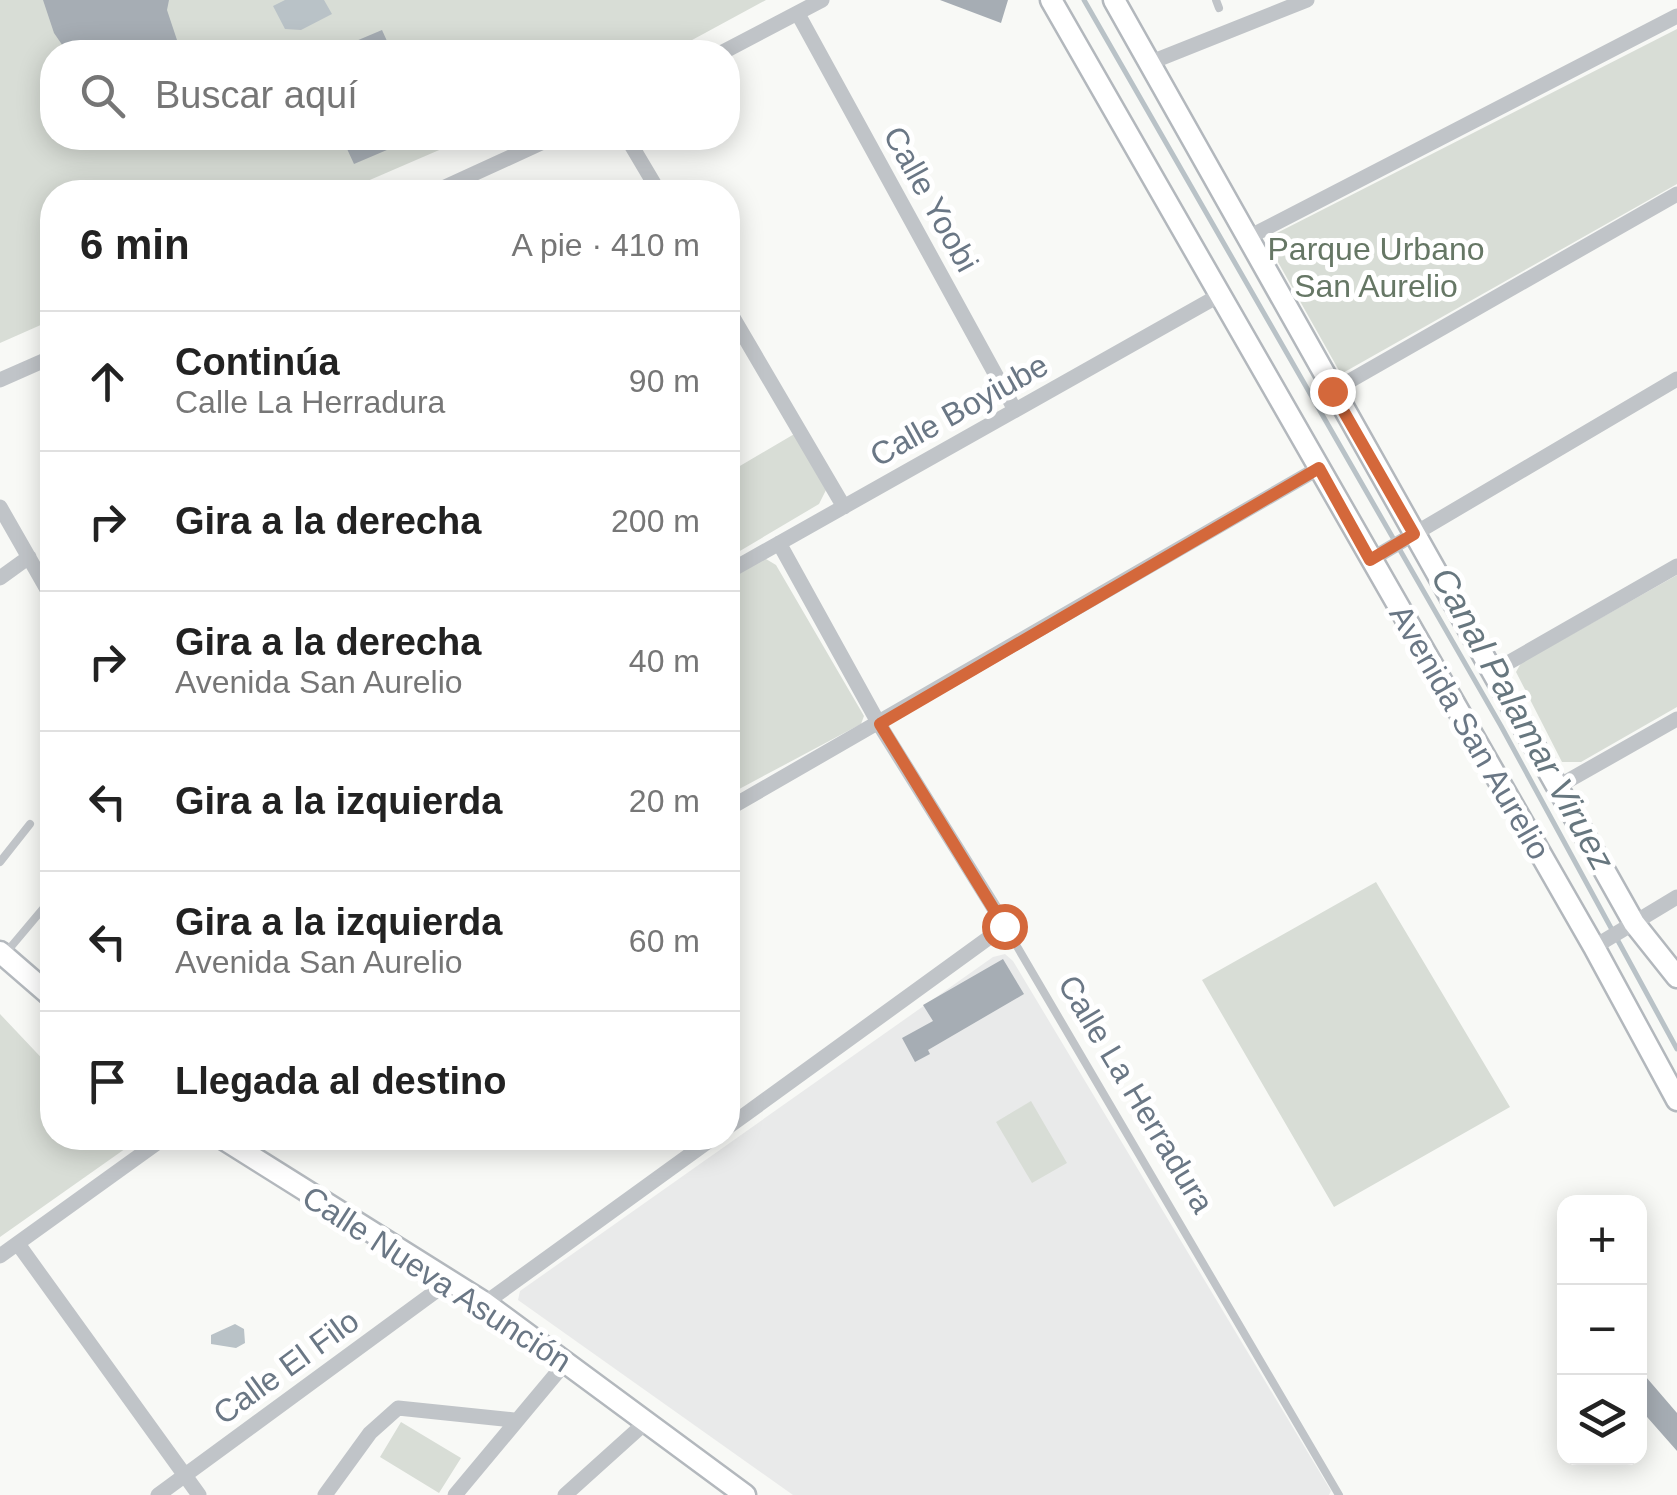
<!DOCTYPE html>
<html lang="es">
<meta charset="utf-8">
<style>
:root{--surface:#fff;--page:#f6f6f6;--text:#222;--muted:#767676;--line:#e0e0e0}
body{margin:0;font-family:Helvetica,sans-serif;background:var(--page);color:var(--text)}
.controls{position:absolute;right:30px;bottom:30px;display:grid;overflow:hidden;border-radius:20px;box-shadow:0 5px 25px #0003}
.controls button{width:90px;height:90px;display:grid;place-items:center;padding:0;border:0;border-bottom:2px solid var(--line);background:var(--surface);color:var(--text);font:50px sans-serif}
.stop{position:absolute;width:30px;height:30px;margin:-22px;border:8px solid #d4683b;border-radius:50%;background:#fff}
.stop.end{background:#d4683b;border-color:#fff;box-shadow:0 2px 10px #0008}
.list{margin:0;padding:0;list-style:none}
h2{display:flex;justify-content:space-between;align-items:center;height:130px;margin:0;padding:0 40px;font-size:42px}
h2 small{font-size:32px;font-weight:400;color:var(--muted)}
.list li{display:grid;grid-template-columns:65px 1fr auto;gap:30px;align-items:center;box-sizing:border-box;height:140px;padding:0 40px;border-top:2px solid var(--line)}
.list b{display:block;font-size:38px;white-space:nowrap}
.list p{margin:0;font-size:32px;white-space:nowrap;color:var(--muted)}
.list em{font-size:32px;font-style:normal;color:var(--muted)}
.icon{flex:none;width:55px;height:55px;fill:none;stroke:currentColor;stroke-width:2;stroke-linecap:round;stroke-linejoin:round}
.map{position:relative;flex:none;width:1677px;height:1495px;overflow:hidden}
.search{position:absolute;background:var(--surface);box-shadow:0 5px 25px #0003;left:40px;top:40px;width:700px;height:110px;display:flex;align-items:center;gap:25px;box-sizing:border-box;padding:0 35px;border-radius:40px;color:var(--muted);font-size:38px}
.panel{position:absolute;background:var(--surface);box-shadow:0 5px 25px #0003;left:40px;top:180px;width:700px;height:970px;border-radius:40px}
.map>svg:first-child{display:block}
.built{fill:#e9eaea}
.green{fill:#d8ddd6}
.water{fill:#b9c2c7}
.lines{fill:none;stroke-linecap:round;stroke-linejoin:round}
.stream{stroke:#b9c2c7;stroke-width:5}
.building{fill:#a6adb4}
.secondary-casing{stroke:#b3b8bd;stroke-width:25}
.lane{stroke:#c0c4c8;stroke-width:8}
.street{stroke:#c0c4c8;stroke-width:15}
.secondary{stroke:#fff;stroke-width:20}
.route{stroke:#d4683b;stroke-width:12}
.labels{text-anchor:middle;stroke-width:10;stroke-linejoin:round;paint-order:stroke}
.street-label{font-size:32px;fill:#6a7785;stroke:#fff}
.park-label{font-size:32px;fill:#667765;stroke:#fff}
.water-label{font-size:35px;font-style:italic;fill:#67777f;stroke:#fff}
</style>
<div class="map">
<svg width="1677" height="1495" viewBox="0 0 1677 1495">
<rect width="100%" height="100%" fill="#f8f9f6"/>
<path class="built" d="M 1005,954 L 1013,961 L 1331,1491 L 1329,1495 L 793,1495 L 518,1300 L 520,1291 L 993,957 Z"/>
<path class="green" d="M 0,0 L 766,0 L 670,52 L 52,52 L 52,138 L 467,138 L 342,192 L 52,192 L 52,320 L 0,343 Z
M 1677,29 L 1677,184 L 1341,374 L 1265,239 Z
M 796,433 L 826,490 L 819,504 L 728,558 L 728,473 Z
M 766,559 L 776,565 L 864,716 L 861,724 L 728,795 L 728,577 L 754,561 Z
M 1677,575 L 1677,707 L 1581,762 L 1562,762 L 1516,672 L 1521,663 Z
M 1376,882 L 1510,1107 L 1334,1207 L 1202,980 Z
M 0,1014 L 52,1069 L 52,1138 L 139,1139 L 0,1237 Z
M 1031,1101 L 1067,1163 L 1032,1183 L 996,1122 Z
M 401,1422 L 461,1458 L 439,1493 L 380,1457 Z"/>
<path class="water" d="M 285,0 L 324,0 L 332,14 L 301,30 L 285,29 L 273,6 Z
M 235,1324 L 244,1329 L 245,1343 L 236,1348 L 211,1344 L 211,1335 Z"/>
<g class="lines">
<path class="stream" d="M 1084,0 L 1501,726 L 1677,1049"/>
</g>
<path class="building" d="M 43,0 L 169,0 L 167,10 L 181,52 L 67,52 L 54,33 Z
M 940,0 L 1008,0 L 1001,23 Z
M 382,30 L 392,52 L 330,52 Z
M 342,138 L 415,138 L 354,164 Z
M 1003,959 L 1024,994 L 928,1050 L 930,1054 L 915,1062 L 902,1038 L 933,1021 L 923,1005 Z
M 1640,1370 L 1677,1413 L 1677,1451 L 1640,1409 Z"/>
<g class="lines">
<defs>
<path id="secondary" d="M 1051,0 L 1594,947 L 1677,1100
M 1114,0 L 1634,923 L 1677,977
M 0,952 L 52,997
M 222,1138 L 485,1303 L 745,1495"/>
</defs>
<use href="#secondary" class="secondary-casing"/>
<path class="lane" d="M 1216,0 L 1219,8
M 0,862 L 30,824
M 52,870 L 52,892
M 1005,926 L 1339,1495
M 4,955 L 52,898"/>
<path class="street" d="M 798,14 L 1015,410
M 723,52 L 822,0
M 1149,63 L 1307,0
M 627,138 L 659,192
M 434,192 L 552,138
M 1249,237 L 1677,16
M 728,309 L 844,507
M 0,380 L 52,357
M 1332,391 L 1677,194
M 0,507 L 52,598
M 1370,560 L 1677,379
M 728,572 L 1218,296
M 0,578 L 29,557
M 1492,672 L 1677,566
M 1557,787 L 1677,719
M 728,809 L 1319,468
M 1594,947 L 1677,897
M 728,1127 L 1005,926 L 879,724 L 779,543
M 18,1244 L 199,1495
M 0,1256 L 164,1138
M 485,1303 L 713,1138
M 158,1495 L 447,1283
M 325,1495 L 370,1433 L 398,1408 L 514,1420
M 455,1495 L 566,1362
M 565,1495 L 645,1423"/>
<use href="#secondary" class="secondary"/>
</g>
<g class="lines">
<path class="route" d="M 1004,926 L 880,724 L 1319,468 L 1370,560 L 1414,534 L 1332,391"/>
</g>
<g class="labels">
<g class="street-label">
<text transform="translate(931 199) rotate(61)" y="11">Calle Yoobi</text>
<text transform="translate(959 410) rotate(-29)" y="11">Calle Boyiube</text>
<text transform="translate(1470 732) rotate(60)" y="11">Avenida San Aurelio</text>
<text transform="translate(1136 1094) rotate(59)" y="11">Calle La Herradura</text>
<text transform="translate(437 1279) rotate(33)" y="11">Calle Nueva Asunción</text>
<text transform="translate(286 1367) rotate(-36)" y="11">Calle El Filo</text>
</g>
<g class="park-label">
<text x="1376" y="260">Parque Urbano<tspan x="1376" dy="37">San Aurelio</tspan></text>
</g>
<g class="water-label">
<text transform="translate(1523 719) rotate(61)" y="12">Canal Palamar Viruez</text>
</g>
</g>
</svg>
<div class="controls">
<button>+</button>
<button>−</button>
<button><svg class="icon" aria-label="layers" viewBox="0 0 24 24"><path d="M12 4l9 5-9 5-9-5zM3 14l9 5 9-5"/></svg></button>
</div>
<div class="stop" style="left:1004px;top:926px"></div>
<div class="stop end" style="left:1332px;top:391px"></div>
<div class="search"><svg class="icon" aria-label="search" viewBox="0 0 24 24"><circle cx="10" cy="10" r="6"/><path d="M15 15l6 6"/></svg>Buscar aquí</div>
<section class="panel">
<h2>6 min<small>A pie · 410 m</small></h2>
<ul class="list">
<li><svg class="icon" aria-label="ahead" viewBox="0 0 24 24"><path d="M12 20V5M6 11l6-6 6 6"/></svg><div><b>Continúa</b><p>Calle La Herradura</p></div><em>90 m</em></li>
<li><svg class="icon" aria-label="right" viewBox="0 0 24 24"><path d="M7 20v-9h11M14 6l5 5-5 5"/></svg><div><b>Gira a la derecha</b></div><em>200 m</em></li>
<li><svg class="icon" aria-label="right" viewBox="0 0 24 24"><path d="M7 20v-9h11M14 6l5 5-5 5"/></svg><div><b>Gira a la derecha</b><p>Avenida San Aurelio</p></div><em>40 m</em></li>
<li><svg class="icon" aria-label="left" viewBox="0 0 24 24"><path d="M17 20v-9H6M10 6l-5 5 5 5"/></svg><div><b>Gira a la izquierda</b></div><em>20 m</em></li>
<li><svg class="icon" aria-label="left" viewBox="0 0 24 24"><path d="M17 20v-9H6M10 6l-5 5 5 5"/></svg><div><b>Gira a la izquierda</b><p>Avenida San Aurelio</p></div><em>60 m</em></li>
<li><svg class="icon" aria-label="arrive" viewBox="0 0 24 24"><path d="M6 21V4h12l-3 4 3 4H6"/></svg><div><b>Llegada al destino</b></div></li>
</ul>
</section>
</div>
